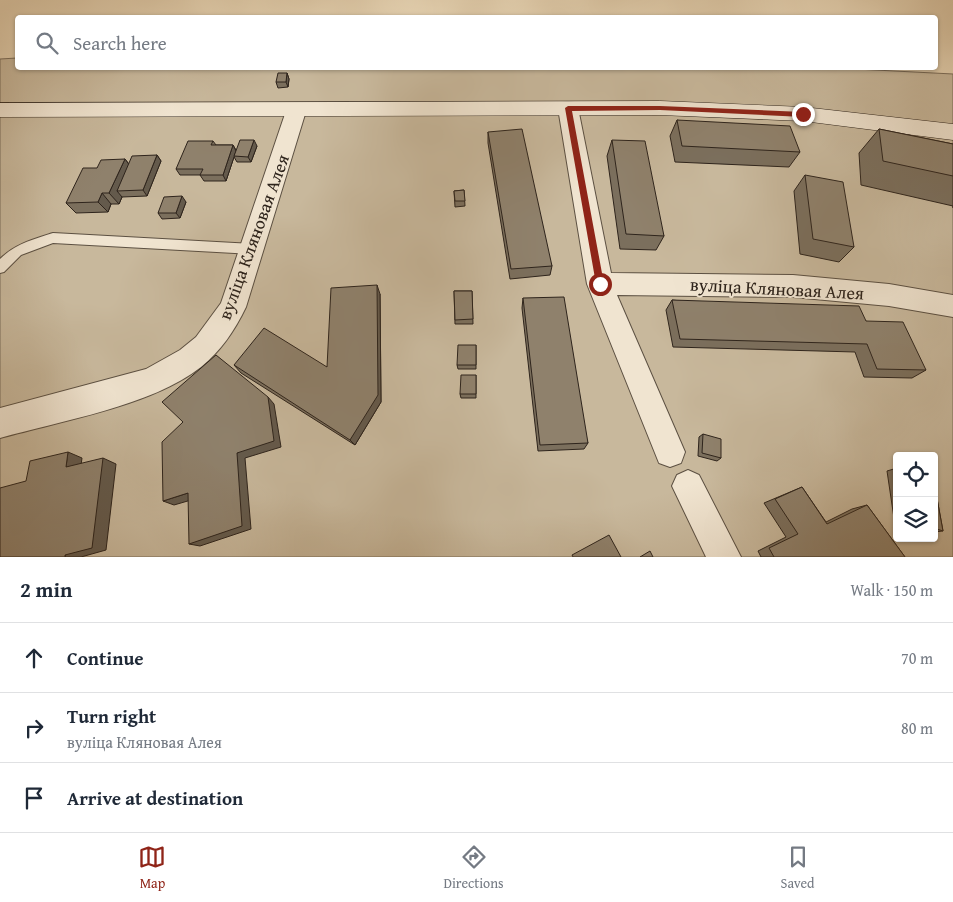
<!DOCTYPE html>
<meta charset="utf-8">
<style>
:root{--surface:#fff;--page:#f6f6f7;--text:#1f2937;--muted:#747a83;--line:#e0e1e3;--accent:#8f2418}
body{margin:0;font-family:"Gentium Book Plus",serif;background:var(--page);color:var(--text)}
.controls{position:absolute;right:15px;bottom:15px;display:grid;overflow:hidden;border-radius:5px;box-shadow:0 1px 4px #0004}
.controls button{width:45px;height:45px;display:grid;place-items:center;padding:0;border:0;border-bottom:1px solid var(--line);background:var(--surface);color:var(--text);font:25px sans-serif}
.stop{position:absolute;width:15px;height:15px;margin:-11px;border:4px solid #8f2418;border-radius:50%;background:#fff}
.stop.end{background:#8f2418;border-color:#fff;box-shadow:0 1px 5px #0008}
.list{margin:0;padding:0;list-style:none}
h2{display:flex;justify-content:space-between;align-items:center;height:65px;margin:0;padding:0 20px;font-size:21px}
h2 small{font-size:16px;font-weight:400;color:var(--muted)}
.list li{display:grid;grid-template-columns:32px 1fr auto;gap:15px;align-items:center;box-sizing:border-box;height:70px;padding:0 20px;border-top:1px solid var(--line)}
.list b{display:block;font-size:19px;white-space:nowrap}
.list p{margin:0;font-size:16px;white-space:nowrap;color:var(--muted)}
.list em{font-size:16px;font-style:normal;color:var(--muted)}
.icon{flex:none;width:28px;height:28px;fill:none;stroke:currentColor;stroke-width:2;stroke-linecap:round;stroke-linejoin:round}
.map{position:relative;flex:none;width:953px;height:557px;overflow:hidden}
.search{position:absolute;background:var(--surface);box-shadow:0 1px 4px #0004;left:15px;right:15px;top:15px;height:55px;display:flex;align-items:center;gap:12px;box-sizing:border-box;padding:0 18px;border-radius:5px;color:var(--muted);font-size:19px}
.sheet{height:275px;background:var(--surface)}
nav{display:flex;justify-content:space-around;align-items:center;box-sizing:border-box;height:70px;border-top:1px solid var(--line);background:var(--surface);font-size:14px;color:var(--muted)}
nav a{display:grid;justify-items:center;gap:2px}
nav .on{color:var(--accent)}
.map>svg:first-child{display:block}
.green{fill:#c8b89c;stroke:#7b6e5c;fill-rule:evenodd}
.lines{fill:none;stroke-linecap:round;stroke-linejoin:round}
.lane-casing{stroke:#5c5042;stroke-width:2}
.street-casing{stroke:#5c5042;stroke-width:2}
.secondary-casing{stroke:#2e241c;stroke-width:1}
.lane{fill:#f0e4d0;fill-rule:evenodd}
.street{fill:#f0e4d0;fill-rule:evenodd}
.secondary{fill:#f0e4d0;fill-rule:evenodd}
.wall{fill:#7b6f5d;stroke:#2e241c}
.shaded-wall{fill:#645a4c;stroke:#2e241c}
.building{fill:#8f816c;stroke:#2e241c}
.route{fill:#8f2418}
.labels{text-anchor:middle;stroke-width:4;stroke-linejoin:round;paint-order:stroke}
.street-label{font-size:18px;fill:#2e241c;stroke:#f0e4d0}
</style>
<div class="map">
<svg width="953" height="557" viewBox="0 0 953 557">
<rect width="100%" height="100%" fill="#e8d6b6"/>
<filter id="stains"><feTurbulence type="fractalNoise" baseFrequency=".004" numOctaves="4"/><feColorMatrix values="0 0 0 0 .2 0 0 0 0 .09 0 0 0 0 .02 0 0 0 .5 -.17"/></filter>
<radialGradient id="worn" r=".72"><stop offset=".6" stop-color="#630" stop-opacity="0"/><stop offset="1" stop-color="#630" stop-opacity=".3"/></radialGradient>
<path class="green" d="M 17,58 L 18,68 L 836,68 L 953,74 L 953,557 L 0,557 L 0,59 ZM 897,456 L 934,456 L 934,538 L 897,538 Z"/>
<g class="lines">
<defs>
<path id="lane" d="M 53,233 L 253,244 L 257,246 L 259,249 L 257,252 L 253,254 L 53,243 L 21,255 L 4,272 L 0,273 L 0,259 C 15,244 34,239 53,233 Z"/>
<path id="street" d="M 568,102 L 575,103 L 578,108 L 611,273 L 793,275 L 889,284 L 953,295 L 953,317 L 889,306 L 793,297 L 617,295 L 685,452 L 681,463 L 670,467 L 659,463 L 587,284 L 558,108 L 561,103 Z
M 296,104 L 303,106 L 306,111 L 246,307 C 235,330 221,351 201,367 C 152,406 60,421 0,438 L 0,408 L 146,369 L 180,350 L 196,337 L 221,303 L 286,111 L 289,106 Z
M 688,470 L 699,475 L 741,557 L 706,557 L 672,486 L 677,475 Z"/>
<path id="secondary" d="M 660,101 L 803,107 L 953,124 L 953,140 L 803,121 L 660,115 L 0,117 L 0,103 Z"/>
</defs>
<use href="#lane" class="lane-casing"/>
<use href="#street" class="street-casing"/>
<use href="#secondary" class="secondary-casing"/>
<use href="#lane" class="lane"/>
<use href="#street" class="street"/>
<use href="#secondary" class="secondary"/>
</g>
<path class="wall" d="M 287,73 L 289,79 L 288,87 L 278,88 L 276,82 Z
M 677,120 L 800,152 L 789,167 L 675,162 L 670,136 Z
M 879,129 L 953,144 L 953,208 L 953,206 L 861,185 L 859,153 Z
M 488,132 L 552,266 L 550,275 L 510,279 L 488,143 Z
M 612,140 L 664,236 L 656,250 L 620,249 L 607,156 Z
M 213,141 L 216,145 L 233,145 L 236,150 L 257,146 L 251,162 L 237,162 L 234,157 L 226,181 L 204,181 L 200,175 L 180,175 L 176,169 Z
M 157,155 L 161,161 L 147,196 L 122,197 L 119,204 L 111,204 L 108,212 L 76,213 L 66,203 L 97,168 L 125,159 L 129,164 Z
M 805,175 L 854,247 L 839,262 L 800,254 L 794,191 Z
M 464,190 L 465,206 L 455,207 L 454,191 Z
M 186,202 L 180,218 L 162,219 L 158,213 Z
M 454,291 L 472,291 L 473,324 L 455,324 Z
M 380,294 L 381,402 L 355,445 L 241,373 L 234,365 L 327,367 Z
M 523,298 L 588,443 L 584,449 L 538,451 L 522,308 Z
M 672,300 L 866,321 L 926,370 L 912,378 L 864,377 L 855,352 L 673,347 L 666,310 Z
M 476,345 L 476,369 L 458,369 L 457,365 Z
M 476,375 L 476,398 L 461,398 L 460,394 Z
M 703,434 L 721,458 L 717,461 L 698,456 L 699,437 Z
M 897,468 L 897,526 L 895,525 L 887,471 Z
M 934,482 L 943,531 L 934,532 Z
M 802,487 L 826,522 L 852,509 L 867,505 L 905,557 L 761,557 L 758,551 L 786,537 L 764,503 Z"/>
<path class="shaded-wall" d="M 287,73 L 289,79 L 288,87 L 286,82 Z
M 254,140 L 257,146 L 251,162 L 248,157 Z
M 233,145 L 236,151 L 226,181 L 223,175 Z
M 157,155 L 161,161 L 147,196 L 143,190 Z
M 125,159 L 133,170 L 117,191 L 122,197 L 119,204 L 109,193 Z
M 102,193 L 111,204 L 108,212 L 98,202 Z
M 182,196 L 186,202 L 180,218 L 176,213 Z
M 377,285 L 380,294 L 381,402 L 355,445 L 350,440 Z
M 268,397 L 274,404 L 281,447 L 245,458 L 251,529 L 200,546 L 189,544 L 237,453 Z
M 68,452 L 82,458 L 80,473 L 66,467 Z
M 103,458 L 116,464 L 106,550 L 81,557 L 65,557 Z
M 188,493 L 198,498 L 174,505 L 163,501 Z"/>
<path class="building" d="M 278,73 L 287,73 L 286,82 L 276,82 Z
M 677,120 L 790,126 L 800,152 L 682,146 Z
M 522,129 L 552,266 L 511,269 L 488,132 Z
M 879,129 L 953,144 L 953,176 L 883,161 Z
M 240,140 L 254,140 L 248,157 L 234,156 Z
M 612,140 L 645,141 L 664,236 L 626,234 Z
M 188,141 L 213,141 L 211,145 L 233,145 L 223,175 L 200,175 L 203,169 L 176,169 Z
M 157,155 L 143,190 L 117,191 L 132,156 Z
M 125,159 L 109,193 L 102,193 L 98,202 L 66,203 L 83,168 L 97,168 L 101,160 Z
M 805,175 L 843,182 L 854,247 L 813,239 Z
M 464,190 L 465,201 L 455,201 L 454,191 Z
M 182,196 L 176,213 L 158,213 L 164,197 Z
M 377,285 L 378,395 L 350,440 L 234,365 L 264,328 L 327,367 L 331,288 Z
M 454,291 L 472,291 L 473,319 L 455,320 Z
M 564,297 L 588,443 L 540,445 L 523,298 Z
M 672,300 L 859,306 L 866,321 L 903,322 L 926,370 L 877,369 L 867,344 L 680,339 Z
M 458,345 L 476,345 L 476,365 L 457,365 Z
M 216,355 L 268,397 L 274,441 L 237,453 L 242,526 L 189,544 L 188,493 L 163,501 L 162,442 L 183,422 L 162,402 Z
M 461,375 L 476,375 L 476,394 L 460,394 Z
M 703,434 L 721,439 L 721,458 L 702,453 Z
M 68,452 L 66,467 L 103,458 L 92,548 L 65,555 L 65,557 L 0,557 L 0,488 L 26,481 L 30,461 Z
M 934,482 L 943,531 L 934,528 Z
M 802,487 L 827,524 L 867,505 L 905,557 L 774,557 L 769,548 L 798,534 L 775,499 Z
M 609,535 L 621,557 L 573,557 L 572,555 Z
M 650,551 L 653,557 L 640,557 Z"/>
<path class="route" d="M 568,106 L 660,106 L 803,112 L 806,114 L 803,117 L 660,110 L 572,111 L 604,284 L 600,287 L 596,284 L 565,108 Z"/>
<g class="labels">
<g class="street-label">
<text transform="translate(254 237) rotate(-70)" y="6">вуліца Кляновая Алея</text>
<text transform="translate(777 289) rotate(3)" y="6">вуліца Кляновая Алея</text>
</g>
</g>
<rect width="100%" height="100%" filter="url(#stains)"/>
<rect width="100%" height="100%" fill="url(#worn)"/>
</svg>
<div class="controls">
<button><svg class="icon" aria-label="locate" viewBox="0 0 24 24"><circle cx="12" cy="12" r="6"/><path d="M12 2v4M12 18v4M2 12h4M18 12h4"/></svg></button>
<button><svg class="icon" aria-label="layers" viewBox="0 0 24 24"><path d="M12 4l9 5-9 5-9-5zM3 14l9 5 9-5"/></svg></button>
</div>
<div class="stop" style="left:600px;top:284px"></div>
<div class="stop end" style="left:803px;top:114px"></div>
<div class="search"><svg class="icon" aria-label="search" viewBox="0 0 24 24"><circle cx="10" cy="10" r="6"/><path d="M15 15l6 6"/></svg>Search here</div>
</div>
<section class="sheet">
<h2>2 min<small>Walk · 150 m</small></h2>
<ul class="list">
<li><svg class="icon" aria-label="ahead" viewBox="0 0 24 24"><path d="M12 20V5M6 11l6-6 6 6"/></svg><div><b>Continue</b></div><em>70 m</em></li>
<li><svg class="icon" aria-label="right" viewBox="0 0 24 24"><path d="M7 20v-9h11M14 6l5 5-5 5"/></svg><div><b>Turn right</b><p>вуліца Кляновая Алея</p></div><em>80 m</em></li>
<li><svg class="icon" aria-label="arrive" viewBox="0 0 24 24"><path d="M6 21V4h12l-3 4 3 4H6"/></svg><div><b>Arrive at destination</b></div></li>
</ul>
</section>
<nav>
<a class="on"><svg class="icon" aria-label="map" viewBox="0 0 24 24"><path d="M3 6l6-2 6 2 6-2v14l-6 2-6-2-6 2zM9 4v14M15 6v14"/></svg>Map</a>
<a><svg class="icon" aria-label="directions" viewBox="0 0 24 24"><path d="M12 3l9 9-9 9-9-9zM9 14v-3h6M13 9l2 2-2 2"/></svg>Directions</a>
<a><svg class="icon" aria-label="saved" viewBox="0 0 24 24"><path d="M7 4h10v16l-5-4-5 4z"/></svg>Saved</a>
</nav>
